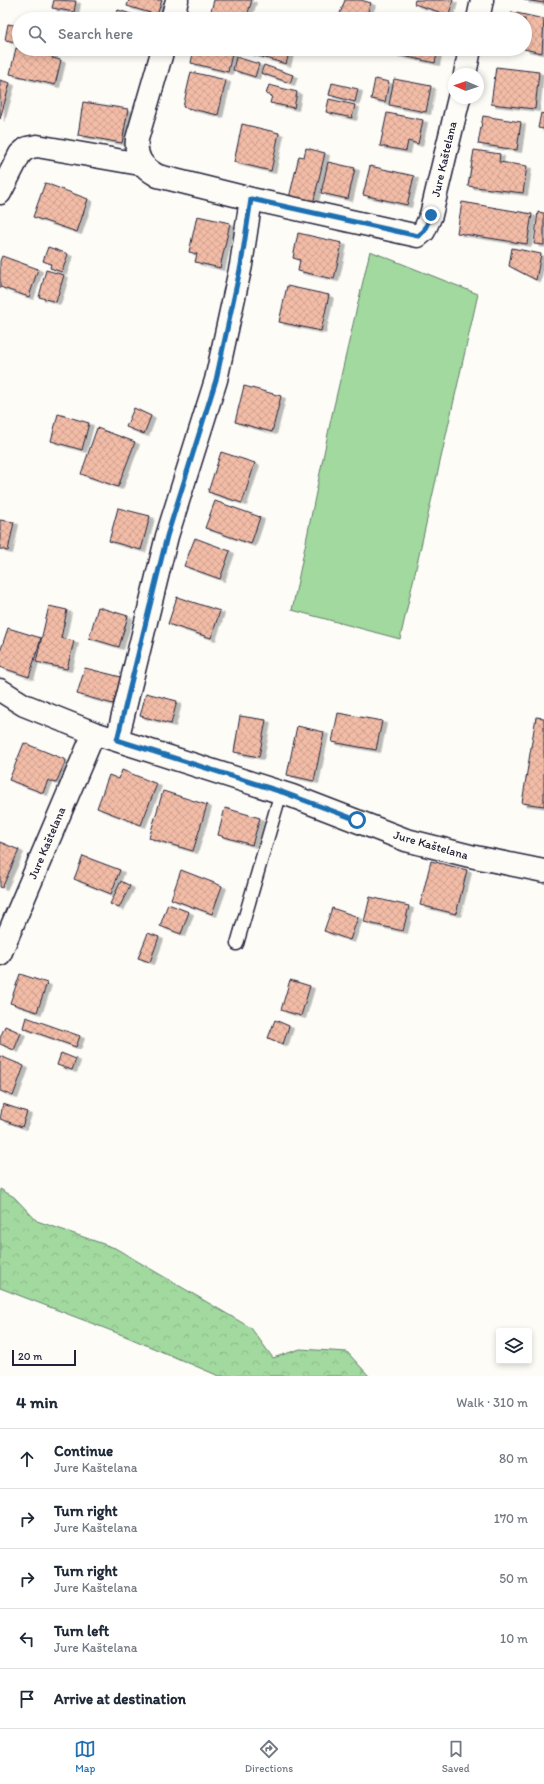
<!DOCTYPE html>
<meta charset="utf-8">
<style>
:root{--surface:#fff;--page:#f2f2f3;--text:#1f2937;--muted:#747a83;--line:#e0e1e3;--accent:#1f6fb2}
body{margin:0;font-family:Itim,sans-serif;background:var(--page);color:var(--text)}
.controls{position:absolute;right:12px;bottom:12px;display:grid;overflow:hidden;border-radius:4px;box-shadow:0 2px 6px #0003}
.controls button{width:36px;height:36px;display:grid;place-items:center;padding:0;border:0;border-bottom:1px solid var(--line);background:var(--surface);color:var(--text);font:20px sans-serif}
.compass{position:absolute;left:448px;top:68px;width:36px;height:36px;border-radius:50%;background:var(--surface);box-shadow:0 2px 6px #0003;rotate:272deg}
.scale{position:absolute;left:12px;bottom:10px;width:64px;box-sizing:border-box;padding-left:4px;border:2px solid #22223b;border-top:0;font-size:11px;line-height:14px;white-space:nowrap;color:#22223b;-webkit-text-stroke:3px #fdfcf7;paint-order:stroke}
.stop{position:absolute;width:12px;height:12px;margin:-9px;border:3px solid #1f6fb2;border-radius:50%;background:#fff}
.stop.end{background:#1f6fb2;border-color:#fff;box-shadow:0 1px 4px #0008}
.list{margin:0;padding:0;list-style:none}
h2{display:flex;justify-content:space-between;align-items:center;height:52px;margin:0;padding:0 16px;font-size:17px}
h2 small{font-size:13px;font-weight:400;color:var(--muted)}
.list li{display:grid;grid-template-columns:26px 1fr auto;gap:12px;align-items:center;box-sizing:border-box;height:60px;padding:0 16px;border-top:1px solid var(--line)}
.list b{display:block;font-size:15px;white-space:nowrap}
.list p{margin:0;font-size:13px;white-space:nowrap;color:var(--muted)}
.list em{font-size:13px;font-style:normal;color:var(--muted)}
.icon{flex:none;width:22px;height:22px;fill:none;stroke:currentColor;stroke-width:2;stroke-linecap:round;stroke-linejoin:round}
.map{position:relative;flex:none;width:544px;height:1376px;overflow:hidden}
.search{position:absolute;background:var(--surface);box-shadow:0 2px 6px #0003;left:12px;right:12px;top:12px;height:44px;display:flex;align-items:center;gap:10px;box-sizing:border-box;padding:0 14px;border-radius:22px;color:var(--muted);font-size:15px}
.sheet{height:352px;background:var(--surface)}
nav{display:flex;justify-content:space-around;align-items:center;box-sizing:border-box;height:56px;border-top:1px solid var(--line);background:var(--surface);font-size:11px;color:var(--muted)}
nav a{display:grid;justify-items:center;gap:2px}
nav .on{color:var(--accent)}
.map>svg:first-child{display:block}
.green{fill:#a2d99e;stroke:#627e6c}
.forest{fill:url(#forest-crowns);stroke:#627e6c}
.building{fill:url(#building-cross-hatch);stroke:#22223b;filter:url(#shadow)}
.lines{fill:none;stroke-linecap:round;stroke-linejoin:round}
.lane-casing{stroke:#22223b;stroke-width:15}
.street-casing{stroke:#22223b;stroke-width:25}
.lane{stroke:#fdfcf7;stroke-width:12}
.street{stroke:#fdfcf7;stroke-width:22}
.route{stroke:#1f6fb2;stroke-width:5}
.labels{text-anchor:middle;stroke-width:4;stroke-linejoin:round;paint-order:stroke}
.street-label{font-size:12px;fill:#22223b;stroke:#fdfcf7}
</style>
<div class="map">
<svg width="544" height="1376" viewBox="0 0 544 1376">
<defs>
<pattern id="forest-crowns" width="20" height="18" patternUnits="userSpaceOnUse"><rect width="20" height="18" fill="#a2d99e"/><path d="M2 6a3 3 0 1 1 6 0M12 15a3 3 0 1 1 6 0" fill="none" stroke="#8bba89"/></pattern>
<pattern id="building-cross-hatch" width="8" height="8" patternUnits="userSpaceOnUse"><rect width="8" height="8" fill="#f2bca6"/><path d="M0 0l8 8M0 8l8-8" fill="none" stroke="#cfa190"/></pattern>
<filter id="shadow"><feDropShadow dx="4.5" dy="2.5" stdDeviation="0" flood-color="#0004"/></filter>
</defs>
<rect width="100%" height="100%" fill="#fdfcf7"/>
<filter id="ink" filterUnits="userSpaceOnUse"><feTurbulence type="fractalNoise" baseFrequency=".025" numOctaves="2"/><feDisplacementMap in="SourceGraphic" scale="8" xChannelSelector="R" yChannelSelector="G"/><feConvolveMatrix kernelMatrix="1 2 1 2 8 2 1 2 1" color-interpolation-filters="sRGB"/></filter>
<g filter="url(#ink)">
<path class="green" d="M 370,251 L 478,294 L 400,639 L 292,610 L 331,419 Z"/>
<path class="forest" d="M 0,1189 L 14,1197 L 37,1221 L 115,1248 L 251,1328 L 273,1358 L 300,1349 L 347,1352 L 369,1376 L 219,1376 L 125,1336 L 0,1288 Z"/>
<path class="building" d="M 54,0 L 76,1 L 74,12 L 52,8 Z
M 129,0 L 162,0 L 157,15 L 127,6 Z
M 214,0 L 252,0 L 246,19 L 239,19 L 211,11 Z
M 345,0 L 361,0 L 371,3 L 365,19 L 338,19 Z
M 415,0 L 453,0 L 449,15 L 414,4 Z
M 524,0 L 544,0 L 544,3 Z
M 118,10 L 147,19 L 115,19 Z
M 512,12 L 544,19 L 542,53 L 524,49 L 525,19 L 511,19 Z
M 8,24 L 19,26 L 16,42 L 5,40 Z
M 16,48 L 28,51 L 28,49 L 55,49 L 52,58 L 61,60 L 55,85 L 10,74 Z
M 194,49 L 233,49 L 228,72 L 191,63 Z
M 250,49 L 290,49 L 286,64 L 249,53 Z
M 391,49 L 438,49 L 435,63 L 390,53 Z
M 236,57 L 259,64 L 255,77 L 233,70 Z
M 264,65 L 293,75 L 290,83 L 261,73 Z
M 496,67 L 539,72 L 535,109 L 491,104 Z
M 191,72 L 226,80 L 218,115 L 183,107 Z
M 375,79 L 389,82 L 385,102 L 371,99 Z
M 394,79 L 431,86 L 426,112 L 389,105 Z
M 0,80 L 10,83 L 0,119 Z
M 332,83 L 358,89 L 355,102 L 329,95 Z
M 269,85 L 297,92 L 294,108 L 270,103 L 272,96 L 266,94 Z
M 329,99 L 355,105 L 352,118 L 326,112 Z
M 83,102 L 128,109 L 122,143 L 78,135 Z
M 387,113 L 423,120 L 418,144 L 408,141 L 406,151 L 380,146 Z
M 541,113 L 544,114 L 544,129 L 538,128 Z
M 483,116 L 521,122 L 517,150 L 478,144 Z
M 242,124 L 279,133 L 271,171 L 234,162 Z
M 306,148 L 325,153 L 313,204 L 289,198 L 299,156 L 304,157 Z
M 474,150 L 500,154 L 499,162 L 527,166 L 523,193 L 468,186 Z
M 328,162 L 355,168 L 348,199 L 321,193 Z
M 370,166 L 414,176 L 407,205 L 363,195 Z
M 45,183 L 88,199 L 77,232 L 33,217 Z
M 462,202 L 532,214 L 527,244 L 457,233 Z
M 538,212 L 544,213 L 544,245 L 534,244 Z
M 197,216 L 230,223 L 220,268 L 195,262 L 197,254 L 189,252 Z
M 298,233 L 342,243 L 334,279 L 298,271 L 300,260 L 293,258 Z
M 48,247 L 68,254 L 62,272 L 50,268 L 51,264 L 43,261 Z
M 512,248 L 541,254 L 536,280 L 509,266 Z
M 2,256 L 38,269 L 29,297 L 0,287 L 0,261 Z
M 46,270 L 64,275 L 56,302 L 39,297 Z
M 287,286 L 329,295 L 321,331 L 279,322 Z
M 244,386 L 281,396 L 272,432 L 235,422 Z
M 134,408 L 151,416 L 144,434 L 126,427 Z
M 58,414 L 89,423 L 82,450 L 51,441 Z
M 97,428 L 135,442 L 118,487 L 81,474 Z
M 221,452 L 255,463 L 242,503 L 208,492 Z
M 215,501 L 260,517 L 251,544 L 205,528 Z
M 118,508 L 150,516 L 141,550 L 109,541 Z
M 0,520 L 14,522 L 8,551 L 0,549 Z
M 195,538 L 230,551 L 220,579 L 184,566 Z
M 177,597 L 220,611 L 211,638 L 168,624 Z
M 49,606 L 67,610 L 61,638 L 74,641 L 67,669 L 36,662 Z
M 98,607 L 128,616 L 119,647 L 89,638 Z
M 8,628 L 41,638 L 29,677 L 0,667 L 0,652 Z
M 85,668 L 121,677 L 113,704 L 77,694 Z
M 146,693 L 177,701 L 171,724 L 140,716 Z
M 338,713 L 382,721 L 376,750 L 332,742 Z
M 240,716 L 266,720 L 259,757 L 234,752 Z
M 536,717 L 544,718 L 544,806 L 522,803 Z
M 297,726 L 324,732 L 314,781 L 287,775 Z
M 24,743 L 66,760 L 56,783 L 48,780 L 43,793 L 9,780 Z
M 122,770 L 157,784 L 141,825 L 97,808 L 109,775 L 119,779 Z
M 163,791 L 207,805 L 193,851 L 149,838 Z
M 225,808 L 260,818 L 252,845 L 218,835 Z
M 0,842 L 19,850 L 2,888 L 0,887 Z
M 83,856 L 120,870 L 111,894 L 74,879 Z
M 431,861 L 467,870 L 456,914 L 420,905 Z
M 181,870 L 222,886 L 212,914 L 171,899 Z
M 121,881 L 130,886 L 119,908 L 110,904 Z
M 370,897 L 409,906 L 403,931 L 364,922 Z
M 168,904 L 189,912 L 181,934 L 160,926 Z
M 332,908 L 358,917 L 350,940 L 324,931 Z
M 148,933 L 159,937 L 150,962 L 138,958 Z
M 20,974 L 47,983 L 37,1012 L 10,1003 Z
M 290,980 L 310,986 L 301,1016 L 281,1010 Z
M 26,1017 L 80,1036 L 76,1047 L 23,1028 Z
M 275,1020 L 289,1026 L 283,1044 L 268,1038 Z
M 5,1026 L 21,1033 L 14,1050 L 0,1044 L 0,1038 Z
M 61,1053 L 76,1059 L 72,1070 L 57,1065 Z
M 0,1056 L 24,1066 L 13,1096 L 0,1091 Z
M 3,1104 L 27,1112 L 22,1127 L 0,1119 Z"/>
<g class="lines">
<defs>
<path id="lane" d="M 237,944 L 281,792"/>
<path id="street" d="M 172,19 L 177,0
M 478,19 L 482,0
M 163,49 L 137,139 C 135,158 142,167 158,176 L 251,199 L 418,236 L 424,231 L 431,215 L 459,98
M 465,74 L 470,49
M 0,193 L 20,154 L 27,148 L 37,146 L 140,164
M 0,690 L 24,705 L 94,733 L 292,796 L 406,840 L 470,856 L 544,871
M 117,740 L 167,536 L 216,380 L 241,265 L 251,199
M 0,954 L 94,733"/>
</defs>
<use href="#lane" class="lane-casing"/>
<use href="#street" class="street-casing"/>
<use href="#lane" class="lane"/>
<use href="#street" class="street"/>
</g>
</g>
<g class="lines" filter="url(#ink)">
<path class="route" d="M 357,820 L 282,792 L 117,740 L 167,536 L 216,380 L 241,265 L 251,199 L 418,236 L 424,231 L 431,215"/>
</g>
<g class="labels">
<g class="street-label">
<text transform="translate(444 159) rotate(-77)" y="4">Jure Kaštelana</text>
<text transform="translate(47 843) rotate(-67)" y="4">Jure Kaštelana</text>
<text transform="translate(431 845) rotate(16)" y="4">Jure Kaštelana</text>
</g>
</g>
</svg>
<div class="controls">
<button><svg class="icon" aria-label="layers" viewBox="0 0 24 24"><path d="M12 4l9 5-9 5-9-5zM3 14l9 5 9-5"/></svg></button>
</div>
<svg class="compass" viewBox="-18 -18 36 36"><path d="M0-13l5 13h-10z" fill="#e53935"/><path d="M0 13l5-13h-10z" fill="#747a83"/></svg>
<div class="scale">20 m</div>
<div class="stop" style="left:357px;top:820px"></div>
<div class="stop end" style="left:431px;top:215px"></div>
<div class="search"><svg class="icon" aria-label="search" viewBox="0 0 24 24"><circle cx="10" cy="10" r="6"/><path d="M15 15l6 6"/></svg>Search here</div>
</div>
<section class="sheet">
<h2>4 min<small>Walk · 310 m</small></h2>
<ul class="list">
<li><svg class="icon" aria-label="ahead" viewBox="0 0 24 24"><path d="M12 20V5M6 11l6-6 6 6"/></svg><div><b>Continue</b><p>Jure Kaštelana</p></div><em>80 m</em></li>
<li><svg class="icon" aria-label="right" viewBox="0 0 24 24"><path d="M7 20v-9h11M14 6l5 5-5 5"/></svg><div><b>Turn right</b><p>Jure Kaštelana</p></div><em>170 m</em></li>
<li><svg class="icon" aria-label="right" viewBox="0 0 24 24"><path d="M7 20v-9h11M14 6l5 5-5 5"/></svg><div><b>Turn right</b><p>Jure Kaštelana</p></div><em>50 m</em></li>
<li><svg class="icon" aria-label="left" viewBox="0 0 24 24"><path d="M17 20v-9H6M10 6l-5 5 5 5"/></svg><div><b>Turn left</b><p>Jure Kaštelana</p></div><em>10 m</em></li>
<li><svg class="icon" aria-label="arrive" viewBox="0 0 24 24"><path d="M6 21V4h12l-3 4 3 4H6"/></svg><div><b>Arrive at destination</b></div></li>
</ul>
</section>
<nav>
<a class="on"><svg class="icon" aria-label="map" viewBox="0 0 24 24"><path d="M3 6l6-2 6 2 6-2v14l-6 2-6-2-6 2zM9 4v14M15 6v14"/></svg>Map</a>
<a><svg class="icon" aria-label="directions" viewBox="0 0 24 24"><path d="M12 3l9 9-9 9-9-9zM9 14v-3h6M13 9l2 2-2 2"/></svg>Directions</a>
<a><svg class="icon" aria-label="saved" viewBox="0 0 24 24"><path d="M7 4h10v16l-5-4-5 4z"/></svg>Saved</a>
</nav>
